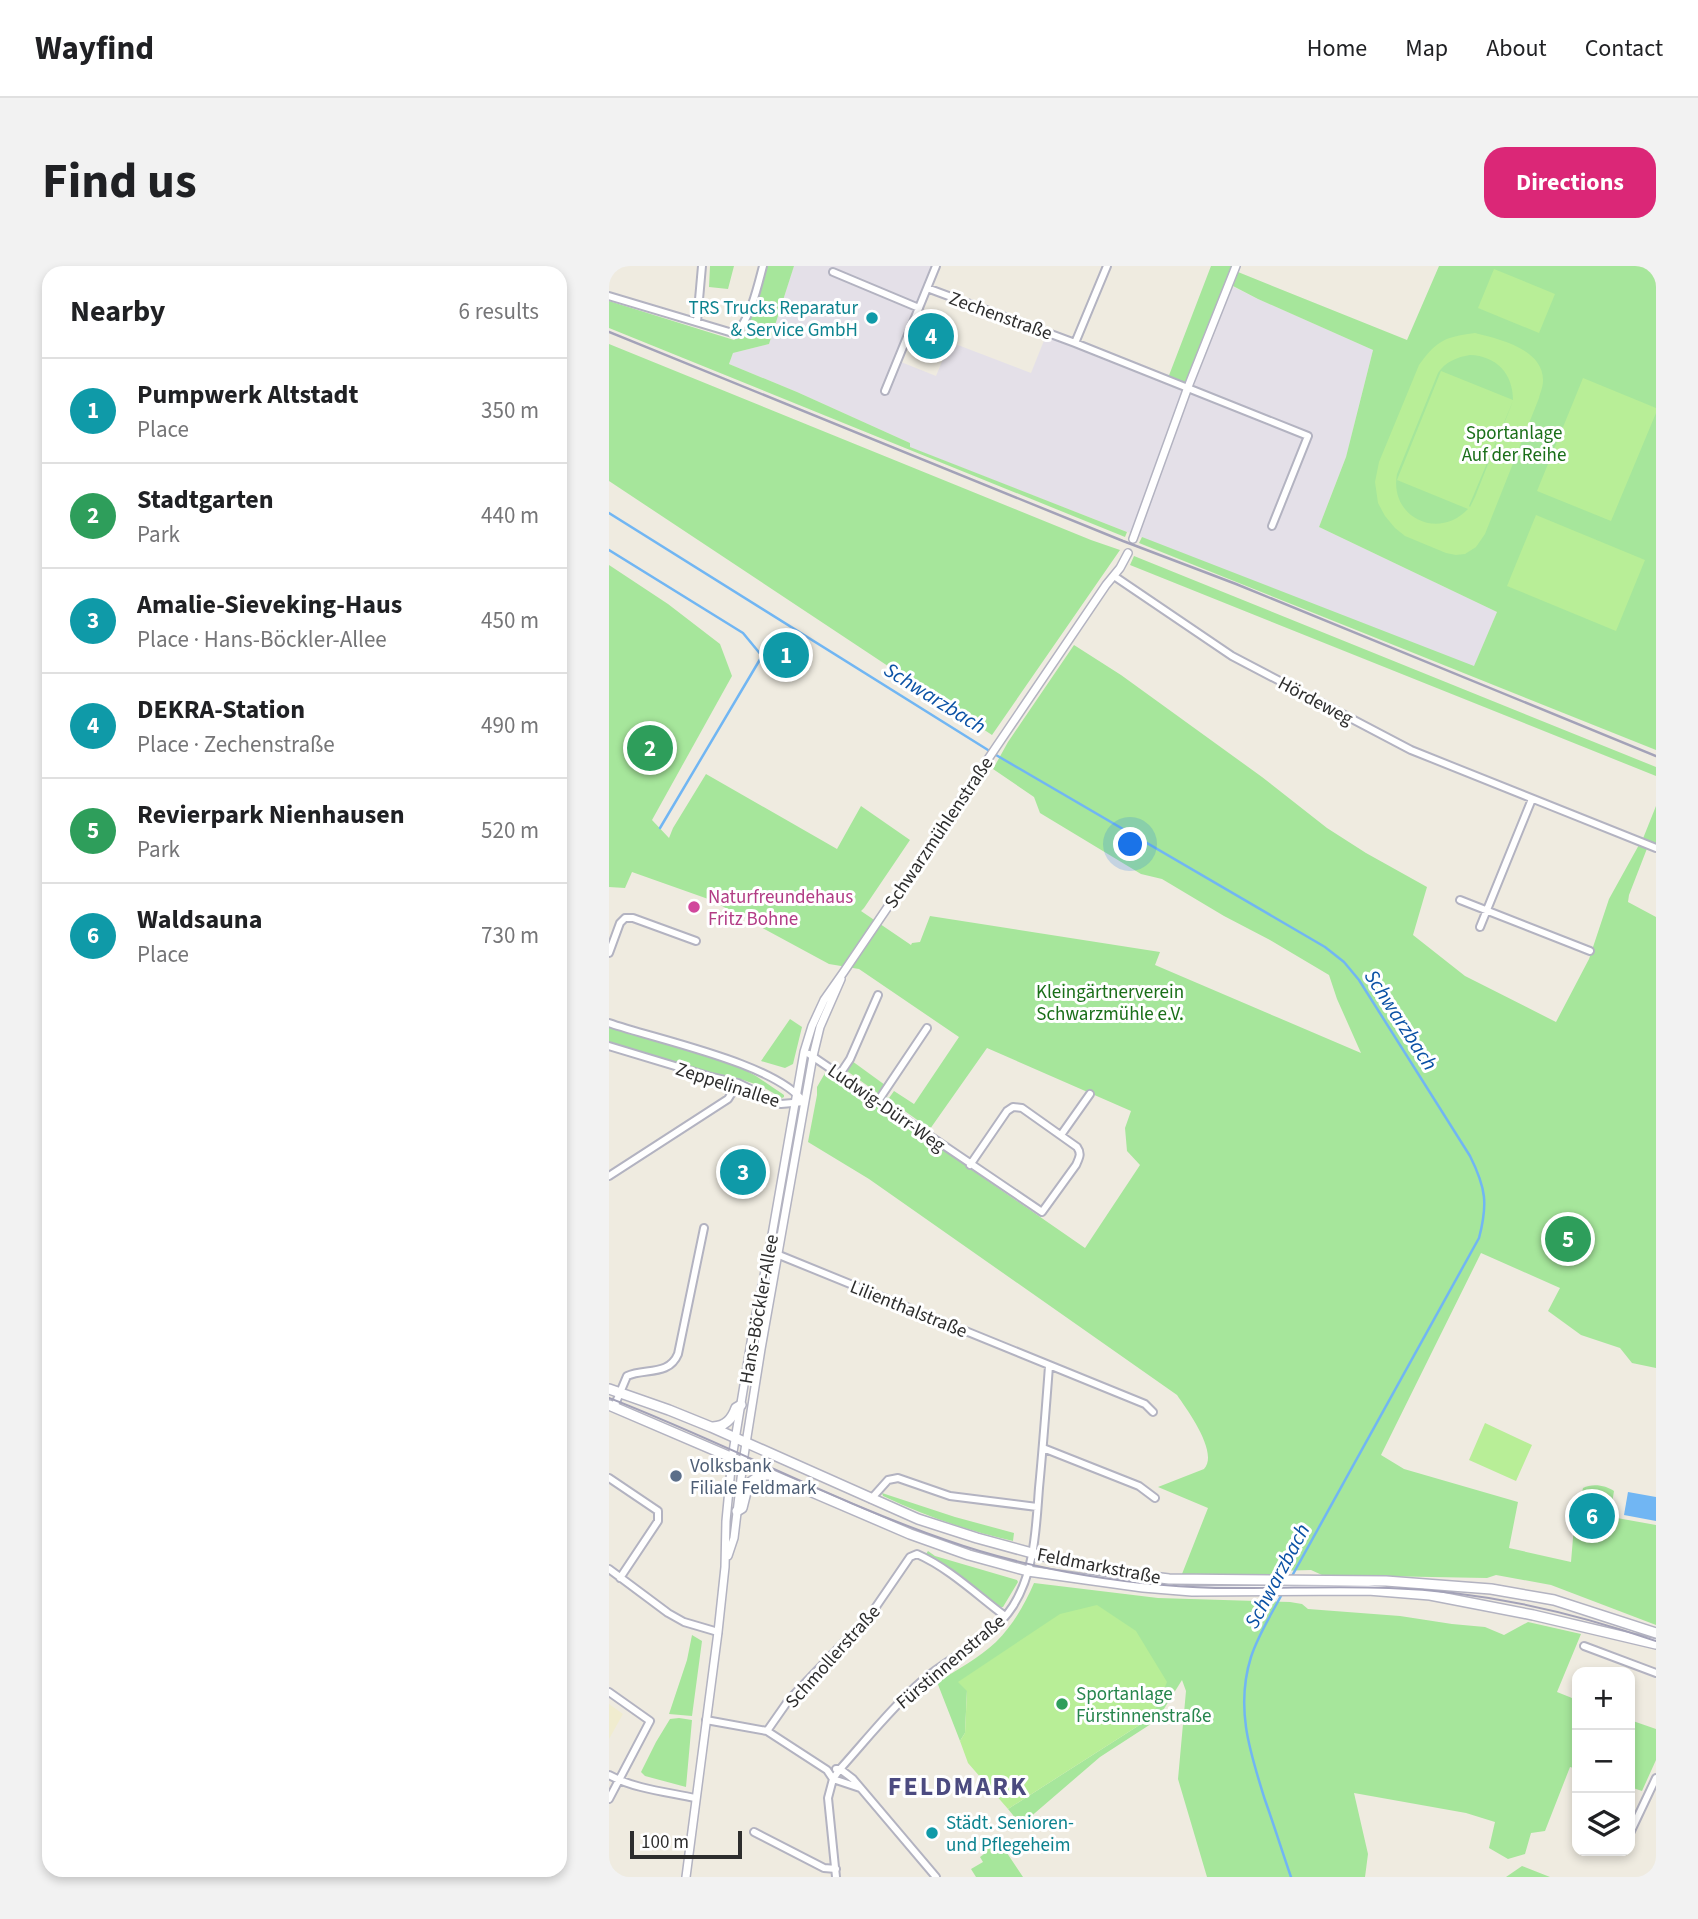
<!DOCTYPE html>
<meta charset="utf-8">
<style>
:root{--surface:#fff;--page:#f2f2f2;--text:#202124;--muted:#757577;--line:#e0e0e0;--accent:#db2777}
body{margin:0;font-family:"Source Sans 3",sans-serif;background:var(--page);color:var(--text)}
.controls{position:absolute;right:21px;bottom:21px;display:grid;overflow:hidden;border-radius:14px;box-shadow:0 4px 10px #0003}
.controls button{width:63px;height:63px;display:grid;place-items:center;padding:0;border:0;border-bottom:2px solid var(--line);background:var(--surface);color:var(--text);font:35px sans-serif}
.scale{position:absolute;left:21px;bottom:18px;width:112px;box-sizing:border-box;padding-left:7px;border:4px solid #2d2d2d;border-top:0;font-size:19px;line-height:24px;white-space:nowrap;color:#2d2d2d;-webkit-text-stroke:5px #fff;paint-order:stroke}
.you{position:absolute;left:522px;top:579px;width:24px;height:24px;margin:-18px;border:5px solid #fff;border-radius:50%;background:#1a73e8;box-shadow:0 0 0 10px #1a73e833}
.badge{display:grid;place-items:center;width:46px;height:46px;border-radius:50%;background:var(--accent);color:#fff;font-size:23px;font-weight:700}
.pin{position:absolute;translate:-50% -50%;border:4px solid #fff;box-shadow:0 2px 7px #0006}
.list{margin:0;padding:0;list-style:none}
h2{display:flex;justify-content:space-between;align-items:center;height:91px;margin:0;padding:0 28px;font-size:30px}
h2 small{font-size:23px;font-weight:400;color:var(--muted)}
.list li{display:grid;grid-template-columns:46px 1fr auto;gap:21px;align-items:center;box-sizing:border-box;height:105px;padding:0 28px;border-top:2px solid var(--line)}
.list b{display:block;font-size:26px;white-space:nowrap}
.list p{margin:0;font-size:23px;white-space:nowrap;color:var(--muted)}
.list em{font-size:23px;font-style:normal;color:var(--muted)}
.icon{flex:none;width:38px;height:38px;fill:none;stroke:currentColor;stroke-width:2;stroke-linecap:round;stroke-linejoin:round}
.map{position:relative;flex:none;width:1047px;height:1611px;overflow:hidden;border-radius:21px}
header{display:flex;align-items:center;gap:42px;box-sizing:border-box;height:98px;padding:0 35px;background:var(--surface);border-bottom:2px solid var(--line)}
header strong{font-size:33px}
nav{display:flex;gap:38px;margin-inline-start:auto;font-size:24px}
.intro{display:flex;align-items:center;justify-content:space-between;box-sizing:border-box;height:168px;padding:0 42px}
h1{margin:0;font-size:49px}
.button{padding:18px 32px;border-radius:21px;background:var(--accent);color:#fff;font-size:24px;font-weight:700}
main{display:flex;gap:42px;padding:0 42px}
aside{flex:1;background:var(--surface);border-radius:21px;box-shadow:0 4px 10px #0003}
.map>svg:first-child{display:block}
.industrial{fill:#e4e0e8}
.education{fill:#f0eccf}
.green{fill:#a6e69b}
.pitch{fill:#b8ee97;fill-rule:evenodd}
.water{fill:#71b6f3}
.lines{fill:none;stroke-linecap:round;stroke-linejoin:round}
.stream{stroke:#71b6f3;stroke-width:2.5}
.minor-casing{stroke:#b3b3c1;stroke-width:10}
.tertiary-casing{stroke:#b3b3c1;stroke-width:10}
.secondary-casing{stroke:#b3b3c1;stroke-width:12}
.minor{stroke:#fff;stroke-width:6}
.tertiary{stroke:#fff;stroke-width:7}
.secondary{stroke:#fff;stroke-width:9}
.tram{stroke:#a3a2b8;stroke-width:2}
.rail{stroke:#a3a2b8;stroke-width:2.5}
.culture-dot{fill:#0f9aa8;stroke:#fff;stroke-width:2.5}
.hotel-dot{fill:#d1479c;stroke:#fff;stroke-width:2.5}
.service-dot{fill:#5c6f8a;stroke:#fff;stroke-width:2.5}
.leisure-dot{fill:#2e9e5b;stroke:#fff;stroke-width:2.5}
.labels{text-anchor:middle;stroke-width:6;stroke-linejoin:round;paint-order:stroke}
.culture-label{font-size:19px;fill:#0d838f;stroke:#fff;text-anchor:end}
.street-label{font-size:19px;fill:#2d2d2d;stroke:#fff}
.park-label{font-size:19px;fill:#1a6f19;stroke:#fff}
.hotel-label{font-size:19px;fill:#b23c85;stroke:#fff;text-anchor:start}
.service-label{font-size:19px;fill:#4e5e75;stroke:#fff;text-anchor:start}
.leisure-label{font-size:19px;fill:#27864d;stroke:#fff;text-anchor:start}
.water-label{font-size:21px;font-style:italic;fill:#0a51a5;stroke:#fff}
.district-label{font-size:26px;font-weight:bold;letter-spacing:2px;fill:#4c4b80;stroke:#fff}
</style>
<header>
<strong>Wayfind</strong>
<nav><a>Home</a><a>Map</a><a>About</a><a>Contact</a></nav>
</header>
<div class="intro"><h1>Find us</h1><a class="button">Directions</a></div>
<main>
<aside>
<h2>Nearby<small>6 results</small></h2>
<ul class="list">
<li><span class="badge" style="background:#0f9aa8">1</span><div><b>Pumpwerk Altstadt</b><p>Place</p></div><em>350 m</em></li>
<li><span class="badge" style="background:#2e9e5b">2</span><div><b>Stadtgarten</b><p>Park</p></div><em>440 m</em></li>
<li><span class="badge" style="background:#0f9aa8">3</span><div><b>Amalie-Sieveking-Haus</b><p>Place · Hans-Böckler-Allee</p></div><em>450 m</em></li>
<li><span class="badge" style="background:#0f9aa8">4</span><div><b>DEKRA-Station</b><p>Place · Zechenstraße</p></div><em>490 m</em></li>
<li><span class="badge" style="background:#2e9e5b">5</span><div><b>Revierpark Nienhausen</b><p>Park</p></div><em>520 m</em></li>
<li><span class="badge" style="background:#0f9aa8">6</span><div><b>Waldsauna</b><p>Place</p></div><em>730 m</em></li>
</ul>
</aside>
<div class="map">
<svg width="1047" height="1611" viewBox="0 0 1047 1611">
<rect width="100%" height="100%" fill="#efebe0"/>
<path class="industrial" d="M 185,0 L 324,0 L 309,39 L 226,5 L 220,7 L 307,42 L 287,94 L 327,110 L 341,76 L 422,107 L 438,67 L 581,125 L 623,20 L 649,33 L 764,84 L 737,191 L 710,261 L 888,346 L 865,401 L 300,181 L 301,177 L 188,126 L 120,98 L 124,87 L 160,78 Z"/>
<path class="education" d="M 0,1438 L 14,1448 L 0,1473 Z"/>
<path class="green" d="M 101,0 L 125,0 L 119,23 L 100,21 Z
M 156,0 L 185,0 L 160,78 L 124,87 L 120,98 L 188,126 L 301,177 L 301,181 L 518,266 L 516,271 L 0,62 L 0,35 L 125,74 L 136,67 Z
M 602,0 L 625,0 L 579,119 L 559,112 Z
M 830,0 L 1047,0 L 1047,484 L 530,277 L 533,271 L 865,400 L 888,346 L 710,261 L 737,191 L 764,84 L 649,33 L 624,20 L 629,6 L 798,74 Z
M 0,78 L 482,274 L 511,284 L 383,469 L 0,215 Z
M 525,290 L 1047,501 L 1047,510 L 521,299 Z
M 0,299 L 59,338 L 111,378 L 123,410 L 43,554 L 60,572 L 64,562 L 97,508 L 228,583 L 252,540 L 301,574 L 255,642 L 252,645 L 302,679 L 303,677 L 311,676 L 321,650 L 551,686 L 546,699 L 752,787 L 728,733 L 720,709 L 661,674 L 615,650 L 553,613 L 532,608 L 431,547 L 425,531 L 384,503 L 399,476 L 465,379 L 512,409 L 653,511 L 718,562 L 757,587 L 818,621 L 804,669 L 856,710 L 947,756 L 980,693 L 1000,633 L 1031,577 L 1039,580 L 1020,629 L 1019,636 L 1047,651 L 1047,1102 L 1023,1097 L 1011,1082 L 972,1069 L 939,1045 L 951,1022 L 872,987 L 772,1189 L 795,1203 L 909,1236 L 900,1282 L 962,1296 L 965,1260 L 974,1222 C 983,1217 997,1219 1005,1225 L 1002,1244 L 1009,1246 L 1008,1252 L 1047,1259 L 1047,1359 L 942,1319 L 887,1309 L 878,1312 L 713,1309 L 702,1304 L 666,1305 L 663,1310 L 573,1308 L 599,1242 L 549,1221 L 595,1203 C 610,1187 579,1145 568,1129 L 260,913 L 199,876 L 208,829 L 208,821 L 216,807 L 223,807 L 476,982 L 531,899 L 518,885 L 516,862 L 522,845 L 378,782 L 321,863 L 276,831 L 277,830 L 280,832 L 285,825 L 305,838 L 350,771 L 250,703 L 220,698 L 102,634 L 23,606 L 16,622 L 0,621 Z
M 1047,540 L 1047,580 L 1033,575 Z
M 181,753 L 193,761 L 184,798 L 176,802 L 152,795 Z
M 0,760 L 127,799 L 147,810 L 175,829 L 175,831 L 173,832 L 152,820 L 119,809 L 99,809 L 0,779 Z
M 243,795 L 276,819 L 270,828 L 238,805 Z
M 273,1227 L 346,1251 L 405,1267 L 404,1275 C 359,1265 316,1250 274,1230 Z
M 319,1285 L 326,1290 L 408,1314 L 409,1316 L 394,1341 L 391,1341 L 317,1288 Z
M 425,1317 L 549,1332 L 681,1336 L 693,1338 L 699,1343 L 791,1350 L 843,1358 L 876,1361 L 895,1369 L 919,1356 L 972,1368 L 948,1426 L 968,1434 L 968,1503 L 961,1501 L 936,1565 L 922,1567 L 916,1588 L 899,1593 L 880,1582 L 886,1556 L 857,1547 L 745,1527 L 759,1588 L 756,1611 L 598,1611 L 569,1513 L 577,1425 L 573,1414 L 548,1454 L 491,1491 L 412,1559 L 399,1543 L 543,1451 L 350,1415 L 358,1424 L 356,1467 L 351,1475 L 328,1416 C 348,1404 370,1392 387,1376 C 404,1359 416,1338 425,1317 Z
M 83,1369 L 93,1375 L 83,1450 L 60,1448 L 78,1394 Z
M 70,1452 L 83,1454 L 77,1521 L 36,1510 L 32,1506 L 47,1476 L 61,1453 Z
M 1021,1454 L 1047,1463 L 1047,1494 L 1033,1525 L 1021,1521 Z
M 389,1573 L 390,1575 L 414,1611 L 367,1611 L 362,1603 L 374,1596 L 371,1591 L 375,1588 L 372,1583 Z
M 913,1600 L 941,1611 L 897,1611 Z"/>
<path class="pitch" d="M 885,3 L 946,28 L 930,67 L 869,42 Z
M 866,67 C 890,73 935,83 934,115 C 934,121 931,127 930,132 L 876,268 L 867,281 L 856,288 L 847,289 L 837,287 L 796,270 L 786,262 L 776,250 L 769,237 L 766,216 L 770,196 L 810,99 C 828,74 836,71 866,67 ZM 861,89 C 887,90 904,107 904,134 L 832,105 L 788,214 L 859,243 C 829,275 780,251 788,208 L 829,107 C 836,96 848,91 861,89 ZM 904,135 L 866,231 L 861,241 L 860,240 Z
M 974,112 L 1047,142 L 1047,147 L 1002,255 L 928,225 Z
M 927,249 L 1036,294 L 1007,365 L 898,320 Z
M 876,1157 L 923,1179 L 907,1215 L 860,1194 Z
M 488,1339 L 527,1365 L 558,1416 L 543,1451 L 399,1543 L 359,1497 L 351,1475 L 356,1467 L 358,1425 L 349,1416 L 451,1348 Z"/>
<path class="water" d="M 1019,1226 L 1047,1231 L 1047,1255 L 1015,1249 Z"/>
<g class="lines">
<path class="stream" d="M 0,247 L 387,489 L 716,681 L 735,696 L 750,714 L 861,890 C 877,922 879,938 870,972 L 683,1310
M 0,284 L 134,367 L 153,390 L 187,410
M 51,562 L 153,390
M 673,1328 C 662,1349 649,1369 642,1391 C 626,1442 641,1486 656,1534 C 665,1559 673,1585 682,1611"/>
<defs>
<path id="minor" d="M 224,6 L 310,42
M 318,22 L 466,77 L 699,170 L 663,260
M 0,30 L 127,68 C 142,50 148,23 154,0
M 88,56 L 93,0
M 466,77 L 498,0
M 276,125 L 327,0
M 505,310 L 623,390 L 802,484 L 1047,582
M 851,634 L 981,685
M 871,661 L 923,533
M 0,687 L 11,657 L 16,652 L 24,652 L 87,675
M 0,757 C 49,774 165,797 195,836 L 172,838 L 129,817 L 99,810 L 0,780
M 200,788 L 433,946 L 467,899 C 470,892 473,888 468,881 L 413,842 L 404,841 L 398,845 L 361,899
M 231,808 L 241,793 L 269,729
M 269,835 L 318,762
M 452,869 L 481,828
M 0,910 L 119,833 L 129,817
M 165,987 L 536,1138 L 544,1146
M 5,1141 L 18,1110 C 36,1102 60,1110 69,1088 L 95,962
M 434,1182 L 530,1220 L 546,1232
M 0,1212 L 49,1245 L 49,1255 L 11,1312
M 262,1233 L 279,1214 L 289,1212 L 341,1230 L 428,1241
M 0,1303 L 59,1347 L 75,1356 L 109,1366
M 975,1380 L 1047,1407
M 0,1426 L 41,1455 L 0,1533
M 97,1454 L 158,1465 L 218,1504 L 224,1513 L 251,1522
M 158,1465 L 179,1435 L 262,1348 L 301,1291 L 308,1288 C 340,1302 368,1329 396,1350
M 227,1503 L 231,1503 L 244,1513 L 327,1611
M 0,1509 C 26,1523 58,1526 86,1532
M 145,1566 L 215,1602 L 227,1603
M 1021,1567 L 1047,1512
M 227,1611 L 219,1532 L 224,1513 L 231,1503 C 258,1473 284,1440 314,1414 C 344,1389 383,1373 404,1340 C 426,1305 427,1261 430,1222 C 434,1181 437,1140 440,1100"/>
<path id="tertiary" d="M 524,273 L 579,121 L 627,0
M 119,1290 L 125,1272 L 134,1196 L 152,1083 L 204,790 L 211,761 L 232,713
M 77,1611 L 109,1366 L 116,1301 L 117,1255 L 123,1192 L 145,1058 L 160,986 L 195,786 L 203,760 L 215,734 L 234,707 L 497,319 L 511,302 L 519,287"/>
<path id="secondary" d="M 0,1123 L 60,1144 L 102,1161 L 309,1253 L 368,1272 L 434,1290 L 510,1307 L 560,1313 L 777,1315 L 882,1323 L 945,1334 L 1047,1367
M 0,1139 L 301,1268 L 360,1289 L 419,1305 L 534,1321 L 583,1325 L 759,1324 L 821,1329 L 924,1349 L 1047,1378
M 104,1161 C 117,1160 123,1153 127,1142 L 132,1139
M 128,1245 L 133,1242 L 139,1218 L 152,1209 L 160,1209"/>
</defs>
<use href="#minor" class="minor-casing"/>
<use href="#tertiary" class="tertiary-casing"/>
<use href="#secondary" class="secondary-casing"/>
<use href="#minor" class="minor"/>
<use href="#tertiary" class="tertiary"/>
<use href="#secondary" class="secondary"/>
<path class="tram" d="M 0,1132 C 114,1176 222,1234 337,1274 C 382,1290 428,1301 475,1309 C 529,1318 583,1323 638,1322 C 685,1322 733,1320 780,1322 C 872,1325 960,1345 1047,1375"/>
<path class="rail" d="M 0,66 L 514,275 L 627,318 L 1047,490"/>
</g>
<g class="culture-dot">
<circle cx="263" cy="52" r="7"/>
<circle cx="323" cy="1567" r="7"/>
</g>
<circle class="hotel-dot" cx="85" cy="641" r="7"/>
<circle class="service-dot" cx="67" cy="1210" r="7"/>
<circle class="leisure-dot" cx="453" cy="1438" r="7"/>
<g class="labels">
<g class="culture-label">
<text x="249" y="48">TRS Trucks Reparatur<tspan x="249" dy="22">&amp; Service GmbH</tspan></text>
<text x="337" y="1563" text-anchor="start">Städt. Senioren-<tspan x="337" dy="22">und Pflegeheim</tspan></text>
</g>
<g class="street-label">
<text transform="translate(392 49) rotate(20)" y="7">Zechenstraße</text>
<text transform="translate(707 434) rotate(28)" y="7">Hördeweg</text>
<text transform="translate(329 566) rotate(-56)" y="7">Schwarzmühlenstraße</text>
<text transform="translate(119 818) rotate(18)" y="7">Zeppelinallee</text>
<text transform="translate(278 841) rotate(35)" y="7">Ludwig-Dürr-Weg</text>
<text transform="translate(300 1042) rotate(22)" y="7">Lilienthalstraße</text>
<text transform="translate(149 1043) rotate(-80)" y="7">Hans-Böckler-Allee</text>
<text transform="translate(490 1299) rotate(11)" y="7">Feldmarkstraße</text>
<text transform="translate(223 1390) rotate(-48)" y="7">Schmollerstraße</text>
<text transform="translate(341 1395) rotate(-40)" y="7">Fürstinnenstraße</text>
</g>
<g class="park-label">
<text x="905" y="173">Sportanlage<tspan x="905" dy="22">Auf der Reihe</tspan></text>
<text x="501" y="732">Kleingärtnerverein<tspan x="501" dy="22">Schwarzmühle e.V.</tspan></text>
</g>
<g class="hotel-label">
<text x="99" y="637">Naturfreundehaus<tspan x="99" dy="22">Fritz Bohne</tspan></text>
</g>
<g class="service-label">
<text x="81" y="1206">Volksbank<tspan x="81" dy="22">Filiale Feldmark</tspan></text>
</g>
<g class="leisure-label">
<text x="467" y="1434">Sportanlage<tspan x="467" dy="22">Fürstinnenstraße</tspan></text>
</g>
<g class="water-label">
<text transform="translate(326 432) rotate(32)" y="7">Schwarzbach</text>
<text transform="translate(792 754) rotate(57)" y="7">Schwarzbach</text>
<text transform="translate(668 1310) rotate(-62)" y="7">Schwarzbach</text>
</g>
<g class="district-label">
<text x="349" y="1529">FELDMARK</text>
</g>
</g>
</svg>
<div class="controls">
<button>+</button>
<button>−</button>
<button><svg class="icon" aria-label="layers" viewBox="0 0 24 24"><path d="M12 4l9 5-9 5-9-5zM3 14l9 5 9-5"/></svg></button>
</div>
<div class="scale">100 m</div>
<div class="you"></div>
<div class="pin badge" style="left:177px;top:389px;background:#0f9aa8">1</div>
<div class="pin badge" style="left:41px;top:482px;background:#2e9e5b">2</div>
<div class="pin badge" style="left:134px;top:906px;background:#0f9aa8">3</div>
<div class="pin badge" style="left:322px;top:70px;background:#0f9aa8">4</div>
<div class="pin badge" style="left:959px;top:973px;background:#2e9e5b">5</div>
<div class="pin badge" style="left:983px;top:1250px;background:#0f9aa8">6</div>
</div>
</main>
